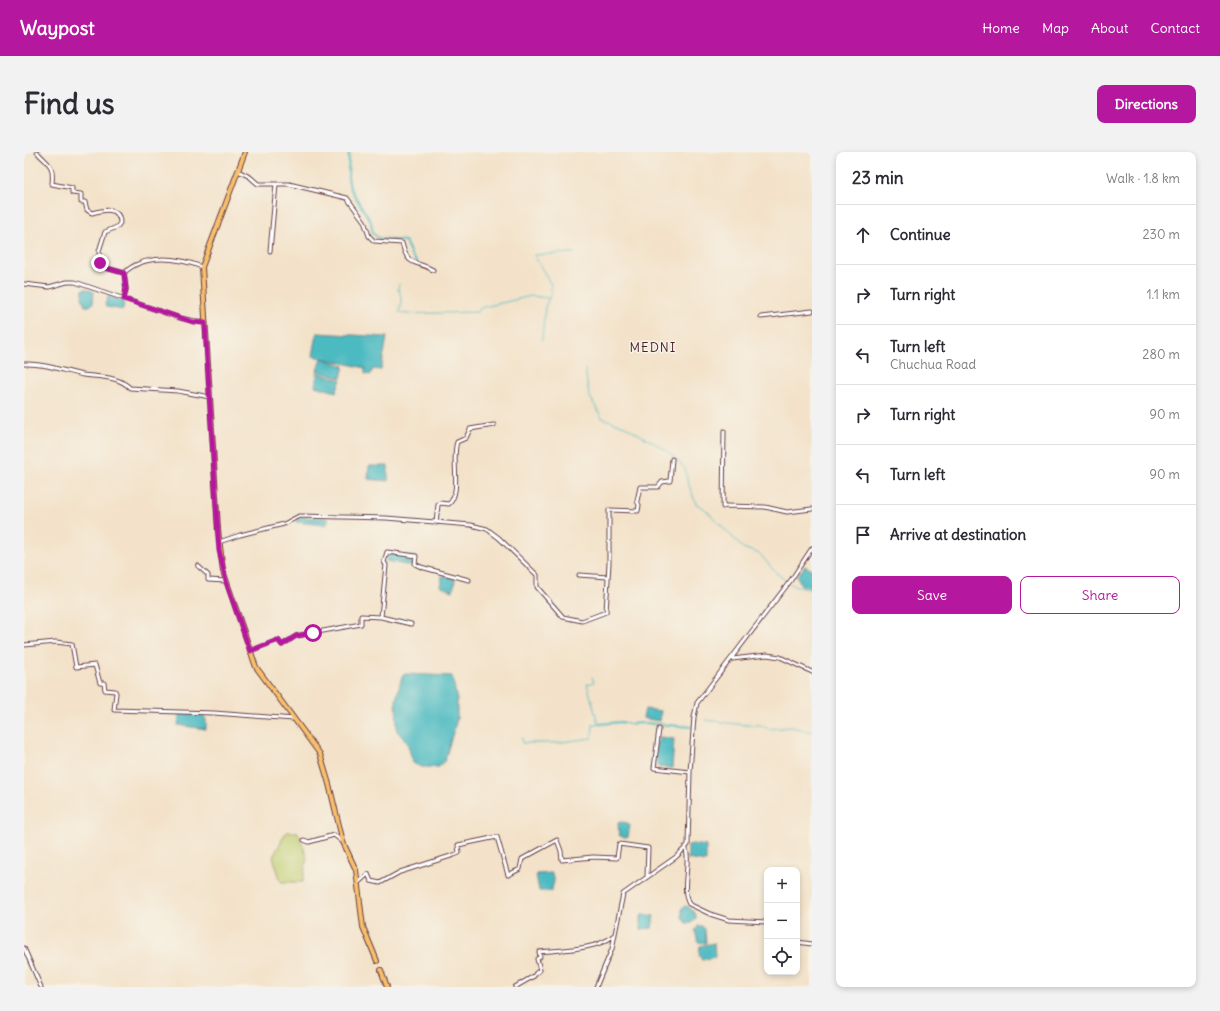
<!DOCTYPE html>
<meta charset="utf-8">
<style>
:root{--surface:#fff;--page:#f2f2f3;--text:#2b2b33;--muted:#7c7c81;--line:#e1e1e2;--accent:#b5179e}
body{margin:0;font-family:Delius,sans-serif;background:var(--page);color:var(--text)}
.controls{position:absolute;right:12px;bottom:12px;display:grid;overflow:hidden;border-radius:8px;box-shadow:0 2px 6px #0003}
.controls button{width:36px;height:36px;display:grid;place-items:center;padding:0;border:0;border-bottom:1px solid var(--line);background:var(--surface);color:var(--text);font:20px sans-serif}
.stop{position:absolute;width:12px;height:12px;margin:-9px;border:3px solid #b5179e;border-radius:50%;background:#fff}
.stop.end{background:#b5179e;border-color:#fff;box-shadow:0 1px 4px #0008}
.list{margin:0;padding:0;list-style:none}
h2{display:flex;justify-content:space-between;align-items:center;height:52px;margin:0;padding:0 16px;font-size:17px}
h2 small{font-size:13px;font-weight:400;color:var(--muted)}
.list li{display:grid;grid-template-columns:26px 1fr auto;gap:12px;align-items:center;box-sizing:border-box;height:60px;padding:0 16px;border-top:1px solid var(--line)}
.list b{display:block;font-size:15px;white-space:nowrap}
.list p{margin:0;font-size:13px;white-space:nowrap;color:var(--muted)}
.list em{font-size:13px;font-style:normal;color:var(--muted)}
.actions{display:flex;gap:8px;padding:12px 16px}
.actions a{flex:1;padding:9px 0;border:1px solid var(--accent);border-radius:8px;text-align:center;font-size:14px;color:var(--accent)}
.actions .main{background:var(--accent);color:#fff}
.icon{flex:none;width:22px;height:22px;fill:none;stroke:currentColor;stroke-width:2;stroke-linecap:round;stroke-linejoin:round}
.map{position:relative;flex:none;width:788px;height:835px;overflow:hidden;border-radius:8px}
header{display:flex;align-items:center;gap:24px;box-sizing:border-box;height:56px;padding:0 20px;background:var(--accent);color:#fff}
header strong{font-size:19px}
nav{display:flex;gap:22px;margin-inline-start:auto;font-size:14px}
.intro{display:flex;align-items:center;justify-content:space-between;box-sizing:border-box;height:96px;padding:0 24px}
h1{margin:0;font-size:28px}
.button{padding:10px 18px;border-radius:8px;background:var(--accent);color:#fff;font-size:14px;font-weight:700}
main{display:flex;gap:24px;padding:0 24px}
aside{flex:1;background:var(--surface);border-radius:8px;box-shadow:0 2px 6px #0003}
.map>svg:first-child{display:block}
.green{fill:#c0ce70;stroke:#85764e}
.water{fill:#4bbac1;stroke:#4a6c76}
.lines{fill:none;stroke-linecap:round;stroke-linejoin:round}
.stream{stroke:#4bbac1;stroke-width:1}
.canal{stroke:#4bbac1;stroke-width:2}
.minor-casing{stroke:#633c43;stroke-width:5}
.major-casing{stroke:#633c43;stroke-width:6}
.minor{stroke:#fff;stroke-width:3}
.major{stroke:#f8bf6c;stroke-width:4}
.route{stroke:#b5179e;stroke-width:5}
.labels{text-anchor:middle;stroke-width:3;stroke-linejoin:round;paint-order:stroke}
.quarter-label{font-size:13px;letter-spacing:1px;fill:#4a1f2b;stroke:#f7f3e8}
</style>
<header>
<strong>Waypost</strong>
<nav><a>Home</a><a>Map</a><a>About</a><a>Contact</a></nav>
</header>
<div class="intro"><h1>Find us</h1><a class="button">Directions</a></div>
<main>
<div class="map">
<svg width="788" height="835" viewBox="0 0 788 835">
<rect width="100%" height="100%" fill="#f7f3e8"/>
<filter id="ink" filterUnits="userSpaceOnUse"><feTurbulence type="fractalNoise" baseFrequency=".025" numOctaves="2"/><feDisplacementMap in="SourceGraphic" scale="8" xChannelSelector="R" yChannelSelector="G"/><feConvolveMatrix kernelMatrix="1 2 1 2 8 2 1 2 1" color-interpolation-filters="sRGB"/></filter>
<filter id="wash" filterUnits="userSpaceOnUse"><feTurbulence type="fractalNoise" baseFrequency=".012" numOctaves="4" result="noise"/><feDisplacementMap in="SourceGraphic" scale="16" xChannelSelector="R" yChannelSelector="G"/><feGaussianBlur stdDeviation="0.9" result="paint"/><feColorMatrix in="noise" values="0 0 0 0 0 0 0 0 0 0 0 0 0 0 0 0 0 1.4 0 .05"/><feComposite in="paint" operator="in"/></filter>
<g filter="url(#wash)">
<rect width="100%" height="100%" fill="#f3e2c9"/>
<path class="green" d="M 262,680 L 274,680 L 283,705 L 279,730 L 257,730 L 249,705 Z"/>
<path class="water" d="M 59,137 L 63,137 L 70,140 L 69,151 L 66,154 L 61,154 L 58,146 Z
M 84,144 L 100,149 L 99,158 L 82,155 L 81,151 L 83,149 Z
M 293,181 L 363,185 L 357,218 L 349,217 L 346,223 L 341,221 L 341,216 L 289,204 Z
M 297,206 L 320,214 L 317,226 L 293,219 Z
M 293,221 L 317,228 L 312,240 L 291,234 Z
M 345,314 L 364,314 L 364,329 L 344,327 Z
M 275,365 L 303,366 L 305,368 L 302,373 L 272,370 Z
M 364,401 L 391,405 L 388,414 L 362,409 Z
M 781,414 L 788,418 L 788,436 L 777,433 L 773,424 Z
M 418,424 L 427,425 L 431,428 L 429,439 L 416,434 Z
M 382,522 L 428,524 L 433,548 L 433,567 L 421,608 L 415,615 L 397,615 L 389,611 L 383,590 L 373,579 L 372,548 L 378,524 Z
M 621,557 L 637,559 L 635,569 L 619,566 Z
M 155,561 L 179,562 L 182,568 L 182,577 L 154,573 Z
M 636,585 L 650,587 L 648,616 L 634,615 C 630,608 632,592 636,585 Z
M 597,670 L 604,671 L 606,673 L 604,685 L 598,685 L 595,683 L 594,671 Z
M 669,692 L 682,694 L 682,710 L 664,707 L 664,693 Z
M 528,721 L 530,730 L 527,739 L 515,739 L 512,722 Z
M 662,754 C 667,755 672,762 672,767 L 667,771 L 662,771 L 658,765 L 658,756 Z
M 620,762 L 630,764 L 628,776 L 617,777 L 617,764 Z
M 674,774 L 678,774 L 681,777 L 682,791 L 674,790 L 671,779 Z
M 690,791 L 691,805 L 678,808 L 675,803 L 676,794 Z"/>
<g class="lines">
<path class="stream" d="M 375,132 L 374,137 C 379,145 377,152 375,160 L 380,162 L 453,160 L 456,156 L 507,144 L 524,146
M 518,188 L 521,155 L 527,141 L 527,133 L 510,103 L 550,101
M 561,217 L 565,243 L 578,266 L 601,274 L 642,298 L 661,316 L 663,328 L 672,352 L 680,356 L 719,396 L 736,402 L 751,420 L 764,430
M 766,432 L 788,438
M 568,525 L 570,530 L 563,532 L 574,571 L 577,573
M 681,568 L 721,573 L 736,573 L 745,577 L 768,575 L 788,580
M 498,586 L 498,591 L 531,591 L 568,586 L 569,572 L 575,572"/>
<path class="canal" d="M 325,0 L 324,25 L 326,36 L 347,70 L 349,82 L 357,87 L 381,89 L 388,105 L 393,111
M 575,572 L 598,570 L 605,572 L 620,571 L 668,575"/>
</g>
</g>
<g filter="url(#ink)">
<g class="lines">
<defs>
<path id="minor" d="M 13,0 C 25,14 30,11 28,32 L 48,36 L 48,41 L 57,42 L 57,50 L 61,50 L 63,58 L 68,61 C 79,58 96,54 96,71 L 93,75 L 81,80 L 75,99 L 76,111 L 82,116 L 100,121 L 102,137 L 100,147
M 214,19 L 226,25 L 234,32 L 265,32 L 323,46 L 340,69 L 345,84 L 350,89 L 378,91 C 384,116 392,108 409,118
M 246,99 L 252,32
M 100,121 C 121,101 154,106 178,115
M 0,132 L 25,135 L 43,130 L 51,130 L 156,166 L 181,171
M 737,165 L 788,159
M 0,212 C 20,211 39,219 59,223 C 74,225 95,224 106,236 L 154,239 L 186,245
M 700,279 L 699,355 L 702,354 L 741,355 L 763,360 L 788,357
M 412,371 L 414,353 L 416,351 L 425,352 C 438,340 427,307 433,290 L 442,286 L 446,277 L 470,273
M 195,390 L 216,383 L 260,372 L 275,364 L 362,366 L 447,373 L 463,377 L 475,386 L 513,423 L 513,435 L 539,465 L 558,469 L 582,460 L 585,411 L 585,358 L 614,359 L 615,353 L 613,349 L 616,335 L 634,335 L 638,330 L 646,329 L 648,307
M 174,414 L 184,423 L 184,428 L 202,429
M 555,423 L 584,425
M 357,465 L 387,472
M 0,493 L 32,490 L 48,492 L 52,515 L 71,513 L 76,531 L 80,531 L 81,538 L 91,539 L 92,541 L 90,558 L 190,561 L 270,567
M 226,499 L 254,488 L 258,493 L 272,484 L 337,472 L 337,464 L 357,465 L 362,413 L 360,410 L 363,400 L 392,404 L 391,412 L 397,415 L 445,428
M 708,507 L 743,503 L 756,505 L 788,520
M 635,577 L 630,616 L 666,620
M 280,688 L 285,690 L 310,683 L 319,690
M 661,695 C 668,707 656,737 665,752 L 686,762 L 705,768 L 743,770
M 334,731 L 344,722 L 347,729 L 356,731 L 376,720 L 430,703 L 435,701 L 434,693 L 473,685 L 484,723 L 496,717 L 498,707 L 533,688 L 537,699 L 538,708 L 569,705 L 593,706 L 595,692 L 624,696 L 623,725
M 773,777 L 773,785
M 773,790 L 788,792
M 0,796 L 17,835
M 491,835 L 510,824 L 512,821 L 516,818 L 513,807 L 516,805 L 515,800 C 535,798 575,798 590,783
M 572,835 L 588,797 L 599,742 L 652,705 L 664,693 L 666,620 L 670,565 L 673,551 L 767,428 L 788,396"/>
<path id="major" d="M 221,0 L 178,115 L 194,378 L 199,419 L 232,515 L 296,602 L 305,632 L 319,690 L 332,718 L 339,775 L 353,809
M 357,818 L 363,835"/>
</defs>
<use href="#minor" class="minor-casing"/>
<use href="#major" class="major-casing"/>
<use href="#minor" class="minor"/>
<use href="#major" class="major"/>
</g>
</g>
<g class="lines" filter="url(#ink)">
<path class="route" d="M 76,111 L 82,116 L 100,121 L 102,137 L 100,147 L 169,170 L 181,171 L 195,398 L 202,429 L 226,499 L 254,488 L 258,493 L 272,484 L 289,481"/>
</g>
<g class="labels">
<g class="quarter-label">
<text x="629" y="200">MEDNI</text>
</g>
</g>
</svg>
<div class="controls">
<button>+</button>
<button>−</button>
<button><svg class="icon" aria-label="locate" viewBox="0 0 24 24"><circle cx="12" cy="12" r="6"/><path d="M12 2v4M12 18v4M2 12h4M18 12h4"/></svg></button>
</div>
<div class="stop" style="left:289px;top:481px"></div>
<div class="stop end" style="left:76px;top:111px"></div>
</div>
<aside>
<h2>23 min<small>Walk · 1.8 km</small></h2>
<ul class="list">
<li><svg class="icon" aria-label="ahead" viewBox="0 0 24 24"><path d="M12 20V5M6 11l6-6 6 6"/></svg><div><b>Continue</b></div><em>230 m</em></li>
<li><svg class="icon" aria-label="right" viewBox="0 0 24 24"><path d="M7 20v-9h11M14 6l5 5-5 5"/></svg><div><b>Turn right</b></div><em>1.1 km</em></li>
<li><svg class="icon" aria-label="left" viewBox="0 0 24 24"><path d="M17 20v-9H6M10 6l-5 5 5 5"/></svg><div><b>Turn left</b><p>Chuchua Road</p></div><em>280 m</em></li>
<li><svg class="icon" aria-label="right" viewBox="0 0 24 24"><path d="M7 20v-9h11M14 6l5 5-5 5"/></svg><div><b>Turn right</b></div><em>90 m</em></li>
<li><svg class="icon" aria-label="left" viewBox="0 0 24 24"><path d="M17 20v-9H6M10 6l-5 5 5 5"/></svg><div><b>Turn left</b></div><em>90 m</em></li>
<li><svg class="icon" aria-label="arrive" viewBox="0 0 24 24"><path d="M6 21V4h12l-3 4 3 4H6"/></svg><div><b>Arrive at destination</b></div></li>
</ul>
<div class="actions"><a class="main">Save</a><a>Share</a></div>
</aside>
</main>
